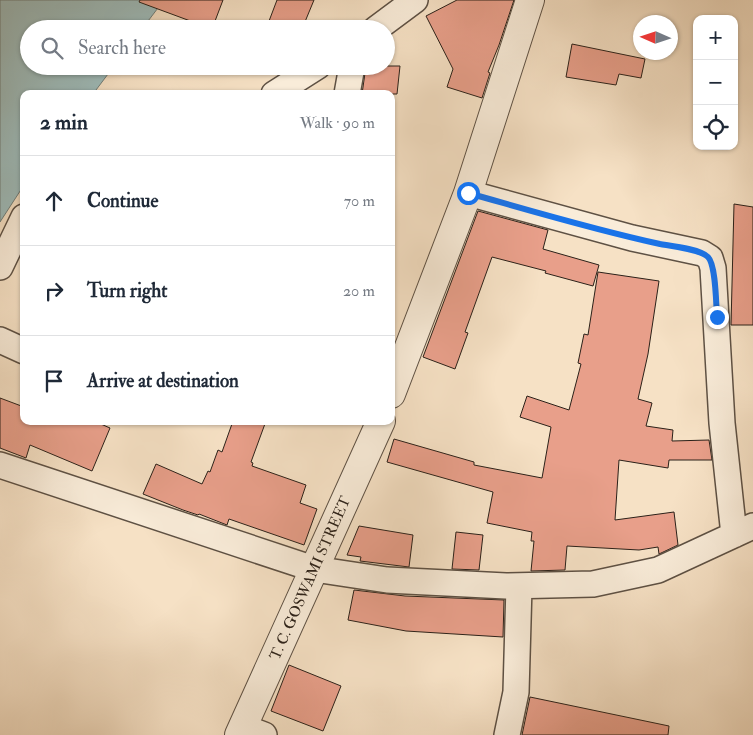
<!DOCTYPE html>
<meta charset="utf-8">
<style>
:root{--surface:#fff;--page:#f2f2f3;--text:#1f2937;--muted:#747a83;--line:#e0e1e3}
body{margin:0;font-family:"IM FELL Double Pica",serif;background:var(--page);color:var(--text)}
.controls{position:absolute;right:15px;top:15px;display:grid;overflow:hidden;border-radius:10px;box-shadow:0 1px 4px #0004}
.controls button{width:45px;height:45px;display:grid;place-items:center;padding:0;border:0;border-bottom:1px solid var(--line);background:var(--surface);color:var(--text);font:25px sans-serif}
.compass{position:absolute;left:633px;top:15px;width:45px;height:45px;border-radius:50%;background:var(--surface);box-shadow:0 1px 4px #0004;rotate:273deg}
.stop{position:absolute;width:15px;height:15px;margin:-11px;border:4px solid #1a73e8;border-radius:50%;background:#fff}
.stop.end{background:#1a73e8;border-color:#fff;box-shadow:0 1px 5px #0008}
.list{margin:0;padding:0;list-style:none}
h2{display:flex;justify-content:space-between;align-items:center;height:65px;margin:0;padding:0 20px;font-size:21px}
h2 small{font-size:16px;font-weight:400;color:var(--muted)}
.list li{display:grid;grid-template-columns:32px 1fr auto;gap:15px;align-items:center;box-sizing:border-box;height:90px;padding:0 20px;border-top:1px solid var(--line)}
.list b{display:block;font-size:19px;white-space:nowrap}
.list em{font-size:16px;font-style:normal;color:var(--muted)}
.icon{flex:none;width:28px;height:28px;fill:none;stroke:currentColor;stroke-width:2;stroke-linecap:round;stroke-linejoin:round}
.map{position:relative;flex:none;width:753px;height:735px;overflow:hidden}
.search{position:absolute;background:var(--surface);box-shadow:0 1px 4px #0004;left:20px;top:20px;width:375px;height:55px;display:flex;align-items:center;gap:12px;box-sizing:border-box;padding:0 18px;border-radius:28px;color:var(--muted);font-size:19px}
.panel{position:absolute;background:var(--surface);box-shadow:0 1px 4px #0004;left:20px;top:90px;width:375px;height:335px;border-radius:10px}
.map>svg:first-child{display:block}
.water{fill:#9ebcbb;stroke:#707e7a}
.building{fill:#e89f8a;stroke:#2b2119}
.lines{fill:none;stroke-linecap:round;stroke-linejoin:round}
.minor-casing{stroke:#5e5144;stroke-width:28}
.tertiary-casing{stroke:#5e5144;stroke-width:30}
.minor{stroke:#f9ecd9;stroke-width:25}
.tertiary{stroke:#f9ecd9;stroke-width:28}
.route{stroke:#1a73e8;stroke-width:6}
.labels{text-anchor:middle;stroke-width:4;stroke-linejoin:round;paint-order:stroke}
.street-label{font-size:15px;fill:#2b2119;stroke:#f9ecd9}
</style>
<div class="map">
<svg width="753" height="735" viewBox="0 0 753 735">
<rect width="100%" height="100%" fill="#f6e1c5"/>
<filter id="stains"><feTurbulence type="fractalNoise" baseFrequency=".004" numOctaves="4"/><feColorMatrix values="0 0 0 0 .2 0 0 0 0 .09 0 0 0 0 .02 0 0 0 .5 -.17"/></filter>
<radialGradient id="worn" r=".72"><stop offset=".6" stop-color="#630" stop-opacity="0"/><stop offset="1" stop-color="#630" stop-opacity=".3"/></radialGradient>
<path class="water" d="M 0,0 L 164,0 L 142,29 L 29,29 L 29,66 L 114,66 L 93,94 L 24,94 L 24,185 L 0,222 Z"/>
<path class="building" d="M 140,0 L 223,0 L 212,29 L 139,2 Z
M 277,0 L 314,0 L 302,29 L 266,29 Z
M 457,0 L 514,0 L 499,45 L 488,72 L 490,73 L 482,98 L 447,87 L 453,69 L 426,16 Z
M 572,44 L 645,59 L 641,78 L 619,74 L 616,85 L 566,77 Z
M 366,66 L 400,66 L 397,94 L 362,94 Z
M 734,204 L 753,207 L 753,325 L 731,325 Z
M 478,211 L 548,230 L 543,249 L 599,265 L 593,286 L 545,273 L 546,271 L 492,257 L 465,332 L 468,333 L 455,369 L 423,357 Z
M 598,272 L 659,281 L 648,354 L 638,399 L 652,403 L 646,426 L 673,430 L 672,441 L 709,440 L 712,460 L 669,460 L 668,468 L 619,460 L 615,520 L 674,512 L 678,545 L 659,554 L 658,547 L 639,550 L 567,546 L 565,570 L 531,571 L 534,541 L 531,541 L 532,532 L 487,523 L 493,492 L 387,462 L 394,439 L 474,462 L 474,465 L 542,478 L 551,427 L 520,417 L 527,396 L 569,410 L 581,364 L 578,363 L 584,334 L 588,335 Z
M 0,398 L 24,407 L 24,421 L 94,421 L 110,428 L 92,471 L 30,445 L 26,458 L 0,448 Z
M 233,421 L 266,421 L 251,462 L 253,463 L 252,466 L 306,485 L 300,503 L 317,509 L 304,545 L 229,519 L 227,525 L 199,514 L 198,515 L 183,510 L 143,494 L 156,464 L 202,484 L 208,471 L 210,472 L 218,450 L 222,452 Z
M 359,526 L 413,535 L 409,567 L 360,561 L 361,557 L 347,555 Z
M 456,532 L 483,535 L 479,570 L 452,569 Z
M 354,590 L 405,596 L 504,600 L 503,637 L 406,631 L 348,620 Z
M 289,665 L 341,686 L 323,731 L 271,711 Z
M 530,697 L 669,726 L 668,735 L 522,735 Z"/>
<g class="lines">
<defs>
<path id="minor" d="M 376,29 L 415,0
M 274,94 L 318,66
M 347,94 L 352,66
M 468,193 L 632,238 L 702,253 L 710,258 L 713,268 L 722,423 L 734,535
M 0,267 L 24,217
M 0,340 L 24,351
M 0,465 L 314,569 L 387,580 L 506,586 L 593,584 L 658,570 L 753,526
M 243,727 L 264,735
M 507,735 L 516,692 L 519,586"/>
<path id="tertiary" d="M 391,394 L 468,193 L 530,0
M 239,735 L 381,421"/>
</defs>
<use href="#minor" class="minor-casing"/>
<use href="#tertiary" class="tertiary-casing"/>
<use href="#minor" class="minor"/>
<use href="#tertiary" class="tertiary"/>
</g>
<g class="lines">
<path class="route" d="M 468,193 C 532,211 595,230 660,244 C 672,246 700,249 708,257 C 716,265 716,304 717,317"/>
</g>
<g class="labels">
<g class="street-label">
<text transform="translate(310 578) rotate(-66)" y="5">T. C. GOSWAMI STREET</text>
</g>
</g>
<rect width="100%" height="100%" filter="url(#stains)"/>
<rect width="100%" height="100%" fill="url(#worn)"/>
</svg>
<div class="controls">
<button>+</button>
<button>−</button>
<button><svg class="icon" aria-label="locate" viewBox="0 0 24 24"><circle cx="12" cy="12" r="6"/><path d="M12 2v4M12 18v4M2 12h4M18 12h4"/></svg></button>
</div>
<svg class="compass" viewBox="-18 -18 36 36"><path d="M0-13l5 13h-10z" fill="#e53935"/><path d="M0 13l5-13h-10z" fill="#747a83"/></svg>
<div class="stop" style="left:468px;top:193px"></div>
<div class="stop end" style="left:717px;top:317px"></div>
<div class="search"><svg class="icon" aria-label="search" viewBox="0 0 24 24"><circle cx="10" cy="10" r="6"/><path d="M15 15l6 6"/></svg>Search here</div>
<section class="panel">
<h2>2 min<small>Walk · 90 m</small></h2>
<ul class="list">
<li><svg class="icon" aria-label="ahead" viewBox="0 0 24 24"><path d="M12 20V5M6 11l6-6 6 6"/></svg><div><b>Continue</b></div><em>70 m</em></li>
<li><svg class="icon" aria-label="right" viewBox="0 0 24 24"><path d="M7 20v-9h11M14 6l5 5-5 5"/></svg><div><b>Turn right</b></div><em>20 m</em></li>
<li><svg class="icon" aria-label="arrive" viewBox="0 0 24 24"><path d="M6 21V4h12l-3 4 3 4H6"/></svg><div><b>Arrive at destination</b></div></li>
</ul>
</section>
</div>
